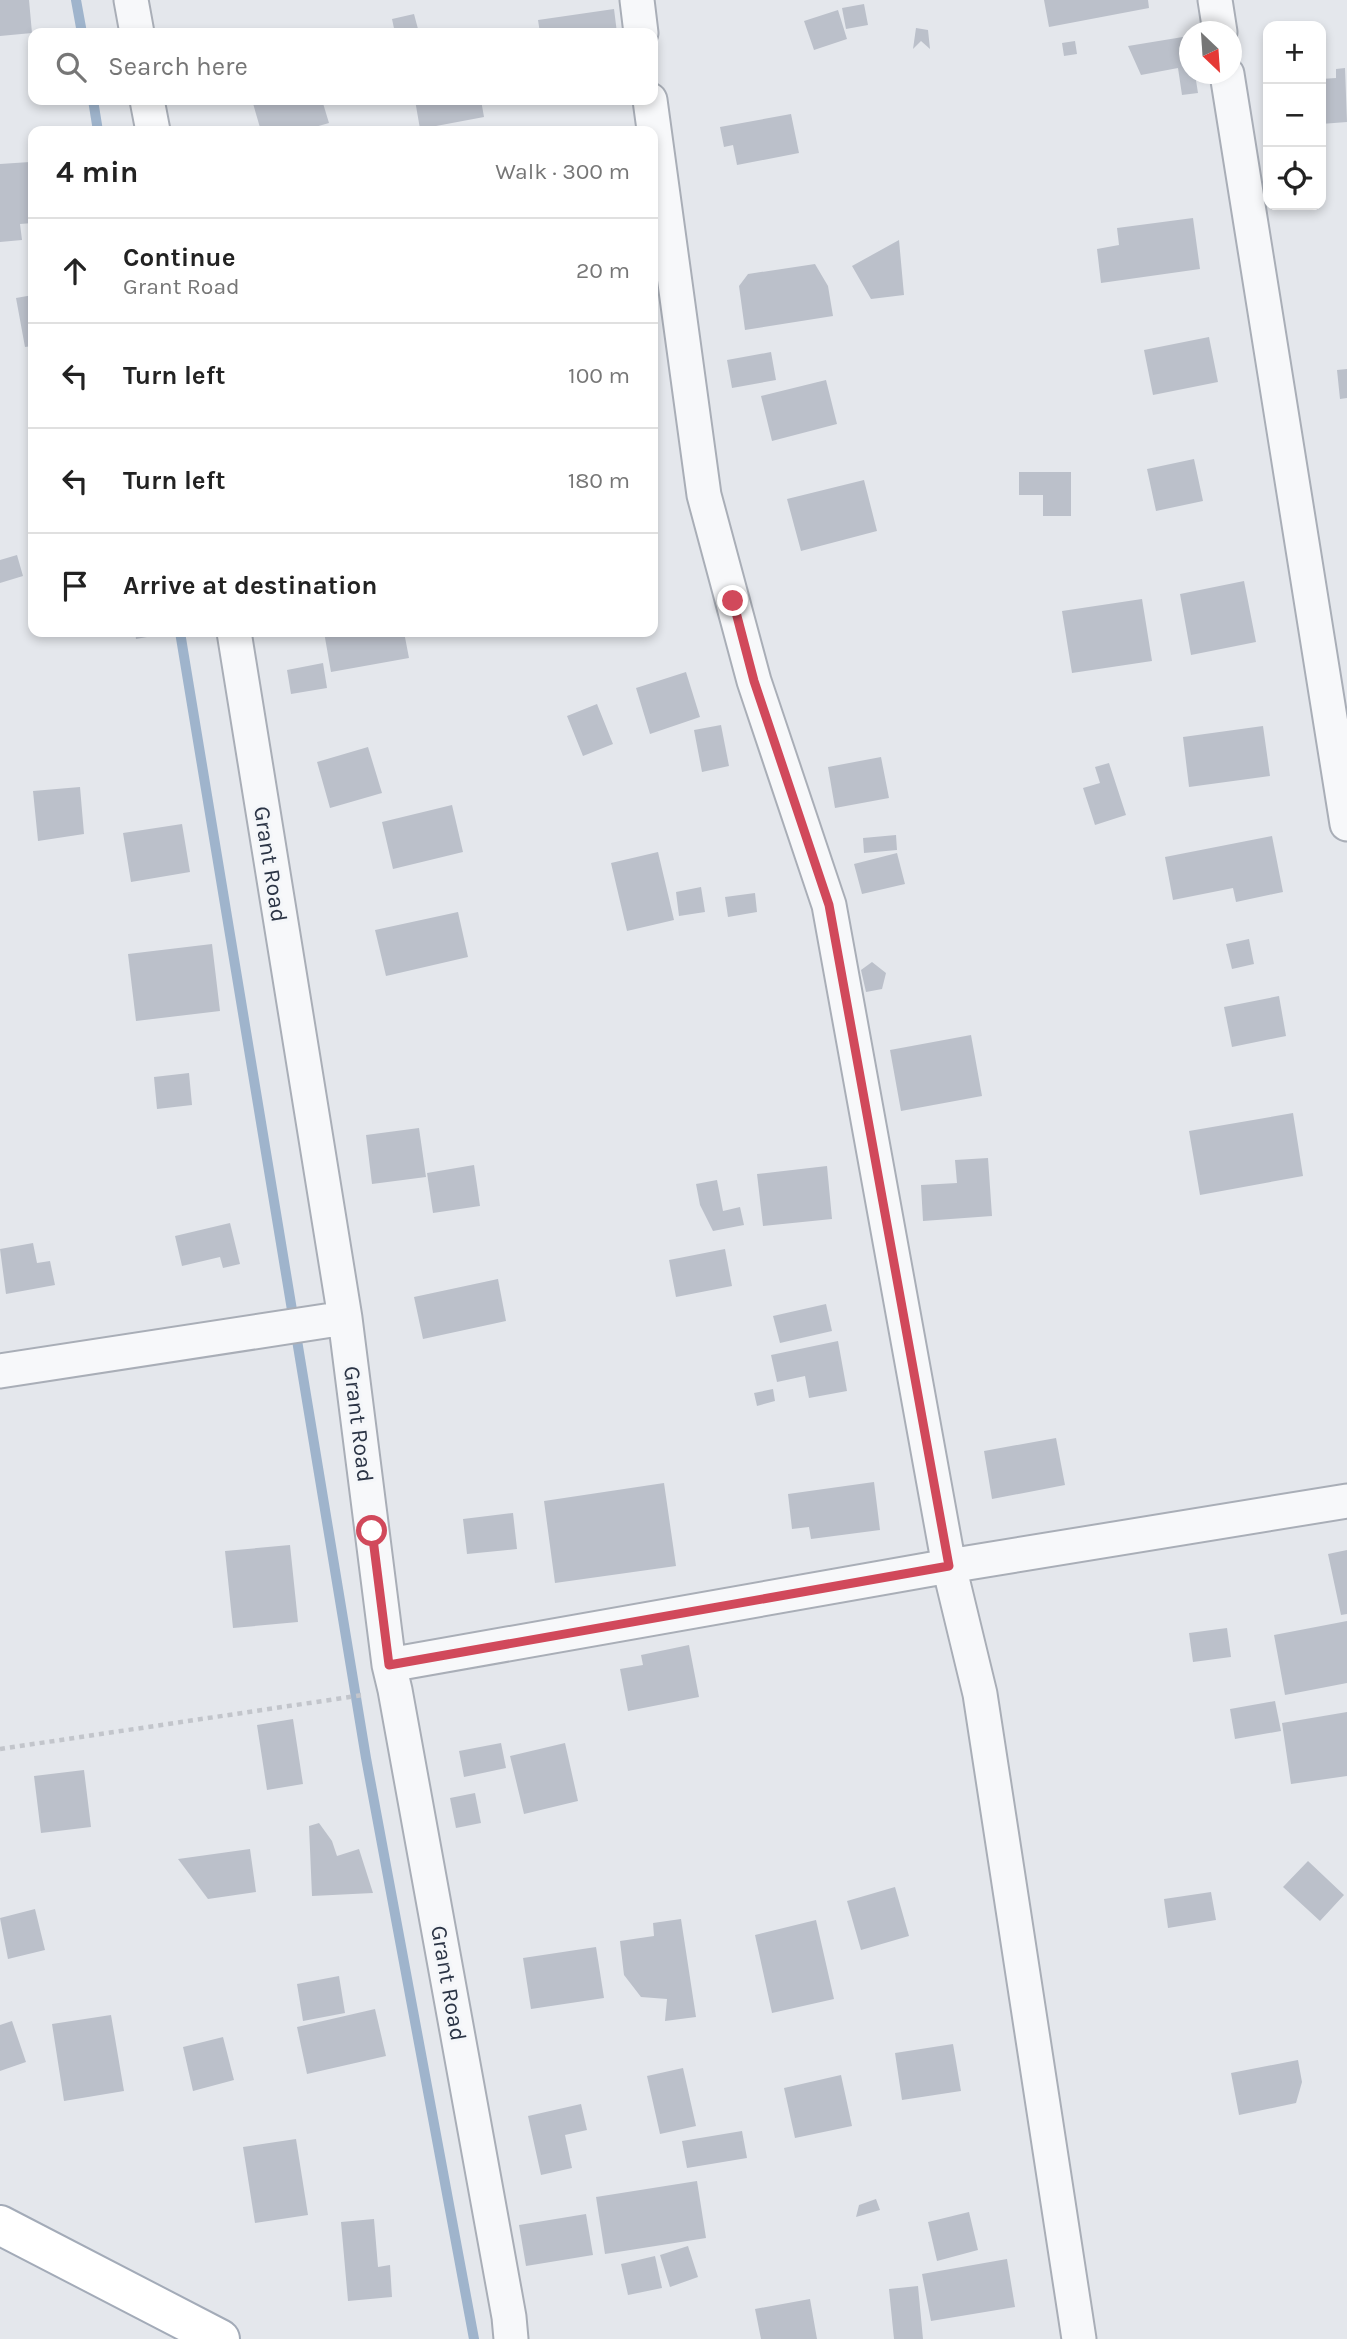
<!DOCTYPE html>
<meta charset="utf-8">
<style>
:root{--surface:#fff;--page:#f2f2f2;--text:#222;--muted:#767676;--line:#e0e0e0}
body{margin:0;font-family:Karla,sans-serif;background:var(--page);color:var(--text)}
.controls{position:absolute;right:21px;top:21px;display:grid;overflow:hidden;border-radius:14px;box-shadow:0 4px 10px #0003}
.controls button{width:63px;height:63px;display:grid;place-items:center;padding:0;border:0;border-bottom:2px solid var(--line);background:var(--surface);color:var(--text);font:35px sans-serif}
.compass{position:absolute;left:1179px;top:21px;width:63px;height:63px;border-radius:50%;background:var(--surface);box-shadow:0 4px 10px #0003;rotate:155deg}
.stop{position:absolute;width:21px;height:21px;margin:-16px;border:5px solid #d1495b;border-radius:50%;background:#fff}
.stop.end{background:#d1495b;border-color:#fff;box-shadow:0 2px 7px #0008}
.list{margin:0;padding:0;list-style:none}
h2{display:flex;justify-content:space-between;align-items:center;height:91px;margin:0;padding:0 28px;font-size:30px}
h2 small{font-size:23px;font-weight:400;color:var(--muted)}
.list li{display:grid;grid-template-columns:46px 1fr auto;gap:21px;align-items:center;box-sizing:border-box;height:105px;padding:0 28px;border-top:2px solid var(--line)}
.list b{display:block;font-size:26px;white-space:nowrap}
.list p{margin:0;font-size:23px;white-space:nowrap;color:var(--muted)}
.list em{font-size:23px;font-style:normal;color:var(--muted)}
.icon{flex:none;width:38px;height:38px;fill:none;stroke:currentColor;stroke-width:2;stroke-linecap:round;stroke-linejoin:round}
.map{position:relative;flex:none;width:1347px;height:2339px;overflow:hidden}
.search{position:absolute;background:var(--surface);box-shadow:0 4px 10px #0003;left:28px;top:28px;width:630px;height:77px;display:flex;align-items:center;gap:18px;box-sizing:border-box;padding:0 24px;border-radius:14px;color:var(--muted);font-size:26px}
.panel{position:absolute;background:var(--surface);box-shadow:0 4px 10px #0003;left:28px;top:126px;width:630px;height:511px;border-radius:14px}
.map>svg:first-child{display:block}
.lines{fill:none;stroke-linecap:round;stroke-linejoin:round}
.stream{stroke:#9fb4cc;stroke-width:10}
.building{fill:#bbc0ca}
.minor-casing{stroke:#a9aeb7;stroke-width:37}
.primary-casing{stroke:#a3abb8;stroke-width:42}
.path{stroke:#c2c5cb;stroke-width:4.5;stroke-dasharray:5 5;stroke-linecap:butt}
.minor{stroke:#f7f8fa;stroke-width:33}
.primary{stroke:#fff;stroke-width:38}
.route{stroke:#d1495b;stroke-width:9}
.labels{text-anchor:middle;stroke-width:6;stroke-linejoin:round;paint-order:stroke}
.street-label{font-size:23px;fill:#2b3445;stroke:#f4f6f9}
</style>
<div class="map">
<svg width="1347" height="2339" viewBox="0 0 1347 2339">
<rect width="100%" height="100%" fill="#e4e7ec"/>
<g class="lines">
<path class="stream" d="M 76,0 L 82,33
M 93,100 L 98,131
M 180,632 L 366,1758 L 474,2339"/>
</g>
<path class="building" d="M 0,0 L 29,0 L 32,33 L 0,36 Z
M 1044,0 L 1148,0 L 1149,8 L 1049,27 Z
M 864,4 L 868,25 L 846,29 L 842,8 Z
M 614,9 L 617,33 L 540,33 L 538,20 Z
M 838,10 L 847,39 L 814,50 L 804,21 Z
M 414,14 L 418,29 L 395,33 L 392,19 Z
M 916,28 L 928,30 L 930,49 L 921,41 L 913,49 Z
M 1189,36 L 1190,74 L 1195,74 L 1198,93 L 1182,95 L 1178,68 L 1141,75 L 1128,46 Z
M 1075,41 L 1077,54 L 1064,56 L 1062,43 Z
M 1345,68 L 1347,122 L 1321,124 L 1321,79 L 1336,78 L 1336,69 Z
M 252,100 L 322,100 L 329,123 L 301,131 L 261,131 Z
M 415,100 L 481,100 L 484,117 L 420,129 Z
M 791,114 L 799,153 L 737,165 L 733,145 L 724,147 L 720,127 Z
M 30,162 L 31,176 L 33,176 L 33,223 L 20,224 L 22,240 L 0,242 L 0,164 Z
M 1193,218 L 1200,269 L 1101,283 L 1097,249 L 1119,245 L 1117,228 Z
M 899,240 L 904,295 L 871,299 L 852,266 Z
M 815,264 L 828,286 L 833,316 L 745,330 L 739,286 L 748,274 Z
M 33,295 L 33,346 L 25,347 L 16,298 Z
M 1209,337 L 1218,382 L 1153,395 L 1144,350 Z
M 771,352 L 776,380 L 732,388 L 727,360 Z
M 1347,369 L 1347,398 L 1340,399 L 1337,370 Z
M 826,380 L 837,424 L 772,441 L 761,396 Z
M 1194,459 L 1203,501 L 1156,511 L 1147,469 Z
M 1019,472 L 1071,472 L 1071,516 L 1043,516 L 1043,495 L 1019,495 Z
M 864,480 L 877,531 L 801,551 L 787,499 Z
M 17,555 L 23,576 L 0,583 L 0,560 Z
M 1244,581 L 1256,642 L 1191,655 L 1180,594 Z
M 1142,599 L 1152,661 L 1072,673 L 1062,611 Z
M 135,632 L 169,632 L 169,633 L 136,639 Z
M 324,632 L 404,632 L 409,658 L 331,672 Z
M 323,663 L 327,688 L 291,694 L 287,670 Z
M 686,672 L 700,717 L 650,734 L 636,688 Z
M 597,704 L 613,744 L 583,756 L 567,716 Z
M 721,725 L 729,766 L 702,772 L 694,730 Z
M 1263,726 L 1270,776 L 1189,787 L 1183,737 Z
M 368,747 L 382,793 L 330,808 L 317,762 Z
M 881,757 L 889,798 L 835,808 L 828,767 Z
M 1109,763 L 1126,815 L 1095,825 L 1083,788 L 1100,783 L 1095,767 Z
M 80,787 L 84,834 L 38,841 L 33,791 Z
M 452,805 L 463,852 L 393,869 L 382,822 Z
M 182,824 L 190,872 L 131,882 L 123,833 Z
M 896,835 L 897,850 L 864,853 L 863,838 Z
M 1272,836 L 1283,892 L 1236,902 L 1233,888 L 1173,900 L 1165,857 Z
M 658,852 L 674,920 L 627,931 L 611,863 Z
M 897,853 L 905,884 L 862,894 L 854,864 Z
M 701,887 L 705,912 L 679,916 L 676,892 Z
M 755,893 L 757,912 L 728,917 L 725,897 Z
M 458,912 L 468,957 L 386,976 L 375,930 Z
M 1249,939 L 1254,964 L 1232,969 L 1226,944 Z
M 212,944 L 220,1011 L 136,1021 L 128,954 Z
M 872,962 L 886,973 L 882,989 L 866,992 L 861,970 Z
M 1279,996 L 1286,1036 L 1232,1047 L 1224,1007 Z
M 971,1035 L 982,1096 L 901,1111 L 890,1050 Z
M 189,1073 L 192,1105 L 157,1109 L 154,1077 Z
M 1293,1113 L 1303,1176 L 1200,1195 L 1189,1131 Z
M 419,1128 L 426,1177 L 372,1184 L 366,1135 Z
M 988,1158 L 992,1216 L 923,1221 L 921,1185 L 957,1183 L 955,1160 Z
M 474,1165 L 480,1206 L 433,1213 L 427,1173 Z
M 827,1166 L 832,1219 L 763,1226 L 757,1174 Z
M 717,1180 L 723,1211 L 740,1207 L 744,1225 L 713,1231 L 700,1205 L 696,1184 Z
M 230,1223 L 240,1264 L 223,1268 L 220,1257 L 182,1266 L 175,1236 Z
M 33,1243 L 37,1263 L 50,1261 L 55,1285 L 6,1294 L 0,1249 Z
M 725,1249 L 732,1286 L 676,1297 L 669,1260 Z
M 498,1279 L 506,1321 L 423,1339 L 414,1297 Z
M 826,1304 L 832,1331 L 780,1343 L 773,1316 Z
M 838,1341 L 847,1391 L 809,1398 L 805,1376 L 777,1382 L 771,1355 Z
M 773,1389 L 775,1401 L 757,1406 L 754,1393 Z
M 1056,1438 L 1065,1485 L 992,1499 L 984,1451 Z
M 874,1482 L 880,1530 L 811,1539 L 809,1527 L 792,1529 L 788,1494 Z
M 664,1483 L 676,1566 L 555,1583 L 544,1501 Z
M 513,1513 L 517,1549 L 467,1554 L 463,1519 Z
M 290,1545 L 298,1622 L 233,1628 L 225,1551 Z
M 1347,1550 L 1347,1614 L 1341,1615 L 1328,1554 Z
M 1347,1621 L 1347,1683 L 1285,1695 L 1274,1635 Z
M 1227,1628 L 1231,1657 L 1193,1662 L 1189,1633 Z
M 689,1645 L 699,1697 L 628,1711 L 620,1669 L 643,1665 L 641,1655 Z
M 1275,1701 L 1281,1731 L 1235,1739 L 1230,1709 Z
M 1347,1712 L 1347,1776 L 1291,1784 L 1282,1723 Z
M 293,1719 L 303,1784 L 267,1790 L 257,1725 Z
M 501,1743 L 506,1768 L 464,1777 L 459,1751 Z
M 565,1743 L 578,1801 L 524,1814 L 510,1756 Z
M 84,1770 L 91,1827 L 41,1833 L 34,1776 Z
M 475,1793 L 481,1823 L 456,1828 L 450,1798 Z
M 319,1823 L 332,1841 L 337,1856 L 359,1849 L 373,1893 L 312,1896 L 309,1826 Z
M 250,1849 L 256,1892 L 208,1899 L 178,1859 Z
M 1308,1861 L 1344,1895 L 1320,1921 L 1283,1887 Z
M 895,1887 L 909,1936 L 861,1950 L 847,1901 Z
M 1211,1892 L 1216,1920 L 1168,1928 L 1164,1899 Z
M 35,1909 L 45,1950 L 8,1959 L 0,1918 Z
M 681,1919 L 696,2017 L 665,2021 L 667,1999 L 641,1997 L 624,1975 L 620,1941 L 654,1936 L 653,1923 Z
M 816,1920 L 834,1999 L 772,2013 L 755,1935 Z
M 596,1947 L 604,1998 L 531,2009 L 523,1958 Z
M 339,1976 L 345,2013 L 303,2021 L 297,1984 Z
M 375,2009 L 386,2056 L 307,2074 L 297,2027 Z
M 111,2015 L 124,2091 L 64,2101 L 52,2024 Z
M 12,2021 L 26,2062 L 0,2071 L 0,2025 Z
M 223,2037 L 234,2080 L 193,2091 L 183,2047 Z
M 953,2044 L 961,2091 L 902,2100 L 895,2053 Z
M 1298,2060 L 1302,2082 L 1296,2103 L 1239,2115 L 1231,2073 Z
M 683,2068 L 696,2126 L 660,2134 L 647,2076 Z
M 841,2075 L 852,2126 L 795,2138 L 784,2088 Z
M 581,2104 L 587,2130 L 565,2135 L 572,2168 L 541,2175 L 528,2116 Z
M 742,2131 L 747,2158 L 687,2168 L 682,2141 Z
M 296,2139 L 308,2215 L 255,2223 L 243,2147 Z
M 697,2181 L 706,2238 L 605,2254 L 596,2197 Z
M 876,2199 L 880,2210 L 856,2217 L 859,2205 Z
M 969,2212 L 978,2250 L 937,2261 L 928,2222 Z
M 586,2214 L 593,2255 L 526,2266 L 519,2225 Z
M 374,2219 L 378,2267 L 390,2265 L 392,2297 L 348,2301 L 341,2222 Z
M 688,2246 L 698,2277 L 670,2287 L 660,2255 Z
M 655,2256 L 662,2288 L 628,2295 L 621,2264 Z
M 1007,2259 L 1015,2307 L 931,2321 L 922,2274 Z
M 918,2286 L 923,2339 L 894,2339 L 889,2289 Z
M 810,2299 L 817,2339 L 761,2339 L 755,2309 Z"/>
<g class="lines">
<defs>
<path id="minor" d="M 131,0 L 137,33
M 637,0 L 641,33
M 1215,0 L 1220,32
M 1227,74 L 1347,824
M 147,100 L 153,131
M 650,100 L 704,495 L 754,681 L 829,905 L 949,1566 L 980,1694 L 1079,2339
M 234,632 L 345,1318 L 389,1665 L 395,1690 L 509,2317 L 511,2339
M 0,1371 L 345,1318
M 389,1665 L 949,1566 L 1347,1501"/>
<path id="primary" d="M 0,2225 L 220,2339"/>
</defs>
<use href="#minor" class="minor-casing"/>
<use href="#primary" class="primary-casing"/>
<path class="path" d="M 0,1749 L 363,1695"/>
<use href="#minor" class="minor"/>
<use href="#primary" class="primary"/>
</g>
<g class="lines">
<path class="route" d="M 372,1531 L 389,1665 L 949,1566 L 829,905 L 754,681 L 733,601"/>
</g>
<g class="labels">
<g class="street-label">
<text transform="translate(271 864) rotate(81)" y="8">Grant Road</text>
<text transform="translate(359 1424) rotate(83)" y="8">Grant Road</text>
<text transform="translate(449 1983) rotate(80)" y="8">Grant Road</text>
</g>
</g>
</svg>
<div class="controls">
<button>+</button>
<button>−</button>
<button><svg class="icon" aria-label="locate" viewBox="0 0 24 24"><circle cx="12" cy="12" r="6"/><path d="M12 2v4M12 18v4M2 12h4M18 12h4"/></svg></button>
</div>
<svg class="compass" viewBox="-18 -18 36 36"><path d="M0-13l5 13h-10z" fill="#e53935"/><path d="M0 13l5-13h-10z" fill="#767676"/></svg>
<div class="stop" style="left:372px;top:1531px"></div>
<div class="stop end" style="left:733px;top:601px"></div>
<div class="search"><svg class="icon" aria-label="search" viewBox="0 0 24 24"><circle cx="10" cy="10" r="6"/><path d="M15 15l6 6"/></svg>Search here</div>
<section class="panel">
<h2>4 min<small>Walk · 300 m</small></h2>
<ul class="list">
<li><svg class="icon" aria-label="ahead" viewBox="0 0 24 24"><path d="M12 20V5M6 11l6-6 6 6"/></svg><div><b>Continue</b><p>Grant Road</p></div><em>20 m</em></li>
<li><svg class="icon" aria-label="left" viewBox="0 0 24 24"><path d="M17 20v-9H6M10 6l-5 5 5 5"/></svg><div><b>Turn left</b></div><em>100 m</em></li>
<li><svg class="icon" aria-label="left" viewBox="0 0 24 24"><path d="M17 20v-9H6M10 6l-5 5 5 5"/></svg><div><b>Turn left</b></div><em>180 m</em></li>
<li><svg class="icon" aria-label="arrive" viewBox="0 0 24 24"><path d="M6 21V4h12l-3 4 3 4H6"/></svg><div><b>Arrive at destination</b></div></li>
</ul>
</section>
</div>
